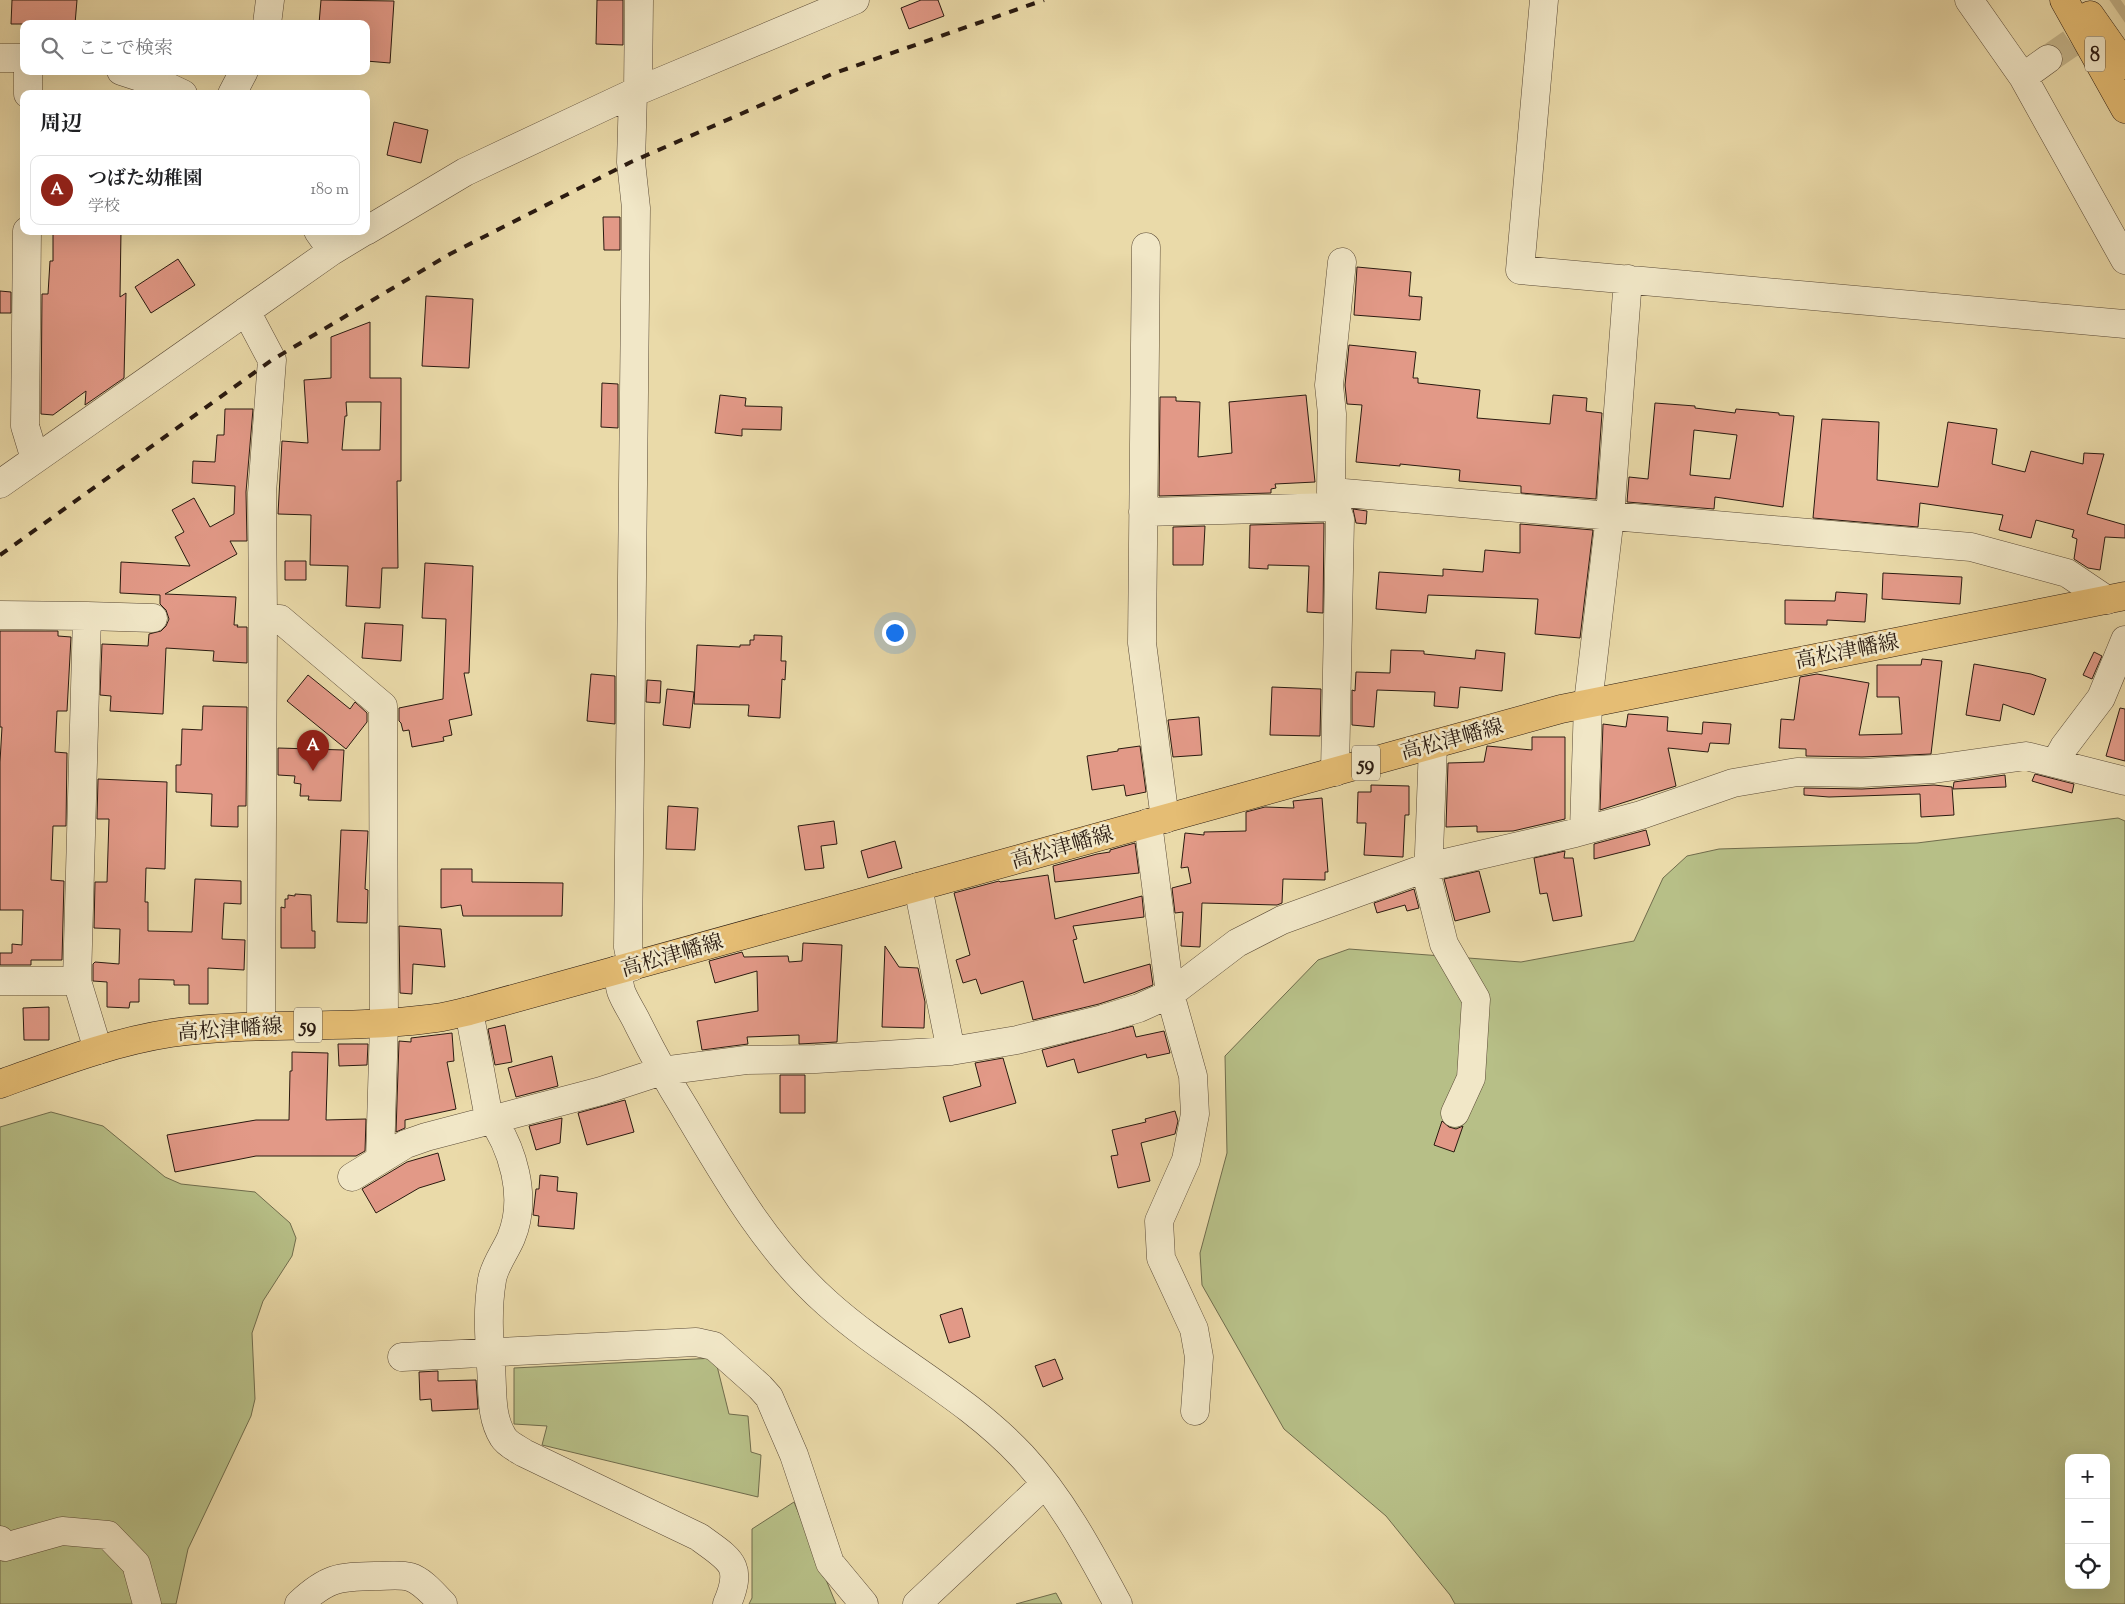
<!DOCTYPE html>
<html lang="ja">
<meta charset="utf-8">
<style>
:root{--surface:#fff;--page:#f2f2f2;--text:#202124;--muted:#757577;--line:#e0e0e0;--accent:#8f2418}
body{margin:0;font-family:"Sorts Mill Goudy","Noto Serif JP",serif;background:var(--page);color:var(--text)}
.controls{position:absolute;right:15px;bottom:15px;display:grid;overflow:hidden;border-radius:10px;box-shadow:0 5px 20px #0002}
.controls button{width:45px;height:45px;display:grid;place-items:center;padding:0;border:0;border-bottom:1px solid var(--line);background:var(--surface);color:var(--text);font:25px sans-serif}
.you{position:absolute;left:894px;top:632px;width:18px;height:18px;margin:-12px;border:4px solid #fff;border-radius:50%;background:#1a73e8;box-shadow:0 0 0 8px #1a73e833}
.badge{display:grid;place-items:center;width:32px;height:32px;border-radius:50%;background:var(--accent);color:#fff;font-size:16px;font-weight:700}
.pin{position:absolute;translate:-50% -41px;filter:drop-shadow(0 1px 2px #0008)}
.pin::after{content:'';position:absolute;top:26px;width:18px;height:15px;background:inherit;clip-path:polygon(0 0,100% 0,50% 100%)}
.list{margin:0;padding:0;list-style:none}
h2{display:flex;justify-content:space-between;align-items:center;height:65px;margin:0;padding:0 20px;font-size:21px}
h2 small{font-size:16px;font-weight:400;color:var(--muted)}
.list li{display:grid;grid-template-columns:32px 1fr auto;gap:15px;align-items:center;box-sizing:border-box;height:70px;margin:0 10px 10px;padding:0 10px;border:1px solid var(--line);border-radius:10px}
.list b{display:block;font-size:19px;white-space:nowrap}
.list p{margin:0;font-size:16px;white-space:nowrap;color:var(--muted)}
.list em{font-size:16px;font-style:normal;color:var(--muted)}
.icon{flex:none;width:28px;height:28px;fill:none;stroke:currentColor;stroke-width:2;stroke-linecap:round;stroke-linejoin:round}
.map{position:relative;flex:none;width:2125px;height:1604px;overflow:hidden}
.search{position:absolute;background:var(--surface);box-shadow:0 5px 20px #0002;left:20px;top:20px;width:350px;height:55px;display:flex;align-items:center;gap:12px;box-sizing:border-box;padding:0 18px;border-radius:10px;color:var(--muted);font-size:19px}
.panel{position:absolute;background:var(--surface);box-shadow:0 5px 20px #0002;left:20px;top:90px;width:350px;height:145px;border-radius:10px}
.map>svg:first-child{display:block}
.green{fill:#b7bf87;stroke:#706c4c;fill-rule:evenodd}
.building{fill:#e29987;stroke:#2a1a10;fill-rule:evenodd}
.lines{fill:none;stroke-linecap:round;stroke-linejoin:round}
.minor-tunnel{stroke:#c4b48a;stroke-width:28;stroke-dasharray:28 14;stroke-linecap:butt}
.minor-casing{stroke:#5a4a36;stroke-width:29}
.major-casing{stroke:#2a1a10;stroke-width:29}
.highway-casing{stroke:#2a1a10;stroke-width:29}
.minor{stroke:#f1e7c7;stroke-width:28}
.major{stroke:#e5bd74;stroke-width:28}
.highway{stroke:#e5bd74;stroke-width:28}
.rail{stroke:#2a1a10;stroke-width:4;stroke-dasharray:9 9;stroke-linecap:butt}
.labels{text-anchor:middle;stroke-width:5;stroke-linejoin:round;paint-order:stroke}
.shield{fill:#f1e7c7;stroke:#665847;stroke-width:1}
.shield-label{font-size:20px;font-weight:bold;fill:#2a1a10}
.street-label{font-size:21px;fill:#2a1a10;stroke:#f1e7c7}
</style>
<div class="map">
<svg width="2125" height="1604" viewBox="0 0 2125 1604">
<rect width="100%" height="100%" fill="#eadaa9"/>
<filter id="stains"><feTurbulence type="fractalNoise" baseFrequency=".004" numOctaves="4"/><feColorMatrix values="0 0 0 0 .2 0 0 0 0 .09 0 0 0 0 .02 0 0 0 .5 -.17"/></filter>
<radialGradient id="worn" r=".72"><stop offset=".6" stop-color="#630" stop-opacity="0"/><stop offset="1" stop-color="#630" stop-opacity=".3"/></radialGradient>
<path class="green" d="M 2118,818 L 2125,821 L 2125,1604 L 1455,1604 L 1450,1595 L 1386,1516 L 1284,1429 L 1202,1285 L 1200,1253 L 1227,1153 L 1225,1056 L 1318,960 L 1349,949 L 1521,962 L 1634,941 L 1663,878 L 1687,856 L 1719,849 L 1917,843 ZM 2069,1458 L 2106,1458 L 2106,1585 L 2069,1585 Z
M 51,1112 L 103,1126 L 165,1177 L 181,1184 L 255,1192 L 290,1223 L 296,1238 L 292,1256 L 263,1301 L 252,1333 L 255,1399 L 251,1416 L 188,1549 L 176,1604 L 0,1604 L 0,1127 Z
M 715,1358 L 729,1414 L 748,1416 L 751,1452 L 761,1455 L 758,1497 L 542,1445 L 547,1426 L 514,1424 L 514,1368 Z
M 794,1502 L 836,1604 L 749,1604 L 752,1598 L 752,1529 Z
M 1056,1593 L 1062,1604 L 1016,1604 Z"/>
<path class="building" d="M 12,0 L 77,0 L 75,24 L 11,24 Z
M 321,0 L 394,1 L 390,63 L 366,61 L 366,24 L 319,24 Z
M 597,0 L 623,0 L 623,45 L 596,44 Z
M 921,0 L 938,0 L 944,16 L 909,29 L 901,8 Z
M 394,122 L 428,130 L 421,163 L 387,155 Z
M 603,217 L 620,217 L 620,250 L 604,250 Z
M 53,231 L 121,231 L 120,297 L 126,293 L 124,378 L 85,405 L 86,391 L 53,415 L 41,414 L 42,294 L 48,294 L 50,261 L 53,261 Z
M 178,259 L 195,285 L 151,313 L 135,287 Z
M 1357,267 L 1411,272 L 1409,296 L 1422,297 L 1420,320 L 1354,315 Z
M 0,291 L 11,292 L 11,313 L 0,313 Z
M 426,296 L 473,299 L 469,368 L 422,366 Z
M 370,322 L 370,378 L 401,378 L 401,481 L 397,481 L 398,568 L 382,568 L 380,608 L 346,606 L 348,566 L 310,565 L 311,515 L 278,514 L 282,441 L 308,443 L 304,380 L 331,378 L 331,337 ZM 346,402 L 381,402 L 380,450 L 342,450 L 345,416 L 347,416 Z
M 1349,345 L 1416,352 L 1413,378 L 1418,378 L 1418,383 L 1480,390 L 1477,418 L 1550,424 L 1553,395 L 1587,398 L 1586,411 L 1602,413 L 1596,499 L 1521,493 L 1521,486 L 1459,481 L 1460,470 L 1400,464 L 1400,466 L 1356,462 L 1362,405 L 1347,404 L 1345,385 Z
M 602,383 L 618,384 L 618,428 L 601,427 Z
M 720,395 L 746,398 L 745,406 L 782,407 L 781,430 L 742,429 L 742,436 L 715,433 Z
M 1306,395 L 1315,482 L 1275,484 L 1276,488 L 1271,489 L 1271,493 L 1159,496 L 1160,397 L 1176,397 L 1176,401 L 1200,402 L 1198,457 L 1232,453 L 1229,402 Z
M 1655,403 L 1695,406 L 1695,408 L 1735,413 L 1736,409 L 1779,413 L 1779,415 L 1794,416 L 1783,507 L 1715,497 L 1714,509 L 1627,502 L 1629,477 L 1648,479 ZM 1694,430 L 1737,435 L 1730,479 L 1690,475 Z
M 225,409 L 253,409 L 246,492 L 247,541 L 230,541 L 237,554 L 165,594 L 236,597 L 234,625 L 238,625 L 237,627 L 247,627 L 247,663 L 213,661 L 214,651 L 166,648 L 163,714 L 110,711 L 111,696 L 100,695 L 102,644 L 148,646 L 149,634 L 161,631 L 166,626 L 169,619 L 166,610 L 160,604 L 160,595 L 120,593 L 121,562 L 190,566 L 175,537 L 184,532 L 172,510 L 194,498 L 210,527 L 234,514 L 235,486 L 192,483 L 193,461 L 215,462 L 217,435 L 224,435 Z
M 1822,419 L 1879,422 L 1877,480 L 1938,487 L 1948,422 L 1997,429 L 1992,464 L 2025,472 L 2031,451 L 2083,464 L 2084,453 L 2104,454 L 2087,514 L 2125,525 L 2125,538 L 2105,537 L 2100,570 L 2088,568 L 2074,559 L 2077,539 L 2072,537 L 2074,530 L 2036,520 L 2031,538 L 1999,530 L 2003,515 L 1920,503 L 1918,527 L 1813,518 Z
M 1353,509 L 1367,511 L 1366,524 L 1356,523 Z
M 1324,523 L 1323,613 L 1307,612 L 1309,566 L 1268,565 L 1268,569 L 1249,568 L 1250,525 Z
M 1520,524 L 1593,530 L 1580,638 L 1535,634 L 1538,599 L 1428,595 L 1426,613 L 1376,609 L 1379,572 L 1443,576 L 1443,569 L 1483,572 L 1485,550 L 1520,553 Z
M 1205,526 L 1203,565 L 1173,565 L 1173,527 Z
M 285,561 L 306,561 L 306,580 L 285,580 Z
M 425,563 L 473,566 L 469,673 L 464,673 L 472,715 L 449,720 L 452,735 L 443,737 L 444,741 L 412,747 L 409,730 L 403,731 L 401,723 L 399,721 L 399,708 L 443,699 L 446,619 L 422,618 Z
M 1883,573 L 1962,577 L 1960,604 L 1882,599 Z
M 1836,592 L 1867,594 L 1865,622 L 1827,620 L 1827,625 L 1785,624 L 1785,600 L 1835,601 Z
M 365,623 L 403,625 L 401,661 L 362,658 Z
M 0,631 L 58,631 L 58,636 L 71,637 L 67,711 L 57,711 L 55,752 L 67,753 L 66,826 L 53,826 L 51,880 L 64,881 L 62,960 L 31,960 L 31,965 L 0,965 L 0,953 L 12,953 L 12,944 L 22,945 L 23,910 L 0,910 L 0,762 L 2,727 L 0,727 Z
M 754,635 L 782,636 L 781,661 L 786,661 L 785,680 L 782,679 L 780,718 L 748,716 L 749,705 L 694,704 L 697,645 L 740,647 L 740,645 L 750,645 L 750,640 L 754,640 Z
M 1391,650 L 1424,651 L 1424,654 L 1475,659 L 1476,650 L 1505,653 L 1502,691 L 1460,687 L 1458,708 L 1434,706 L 1435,692 L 1377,690 L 1374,727 L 1352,725 L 1352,690 L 1355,691 L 1356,672 L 1390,673 Z
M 2094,652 L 2102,656 L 2092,679 L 2083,675 Z
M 1922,659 L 1942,661 L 1931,754 L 1862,757 L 1806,756 L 1806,749 L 1779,748 L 1781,719 L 1794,720 L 1800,677 L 1817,674 L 1869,683 L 1859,735 L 1902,734 L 1899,697 L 1877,697 L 1877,665 L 1921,665 Z
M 1974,664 L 2031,674 L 2046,679 L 2034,715 L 2003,704 L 2000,721 L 1966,715 Z
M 591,674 L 615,676 L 615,724 L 587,721 Z
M 308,675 L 350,709 L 355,702 L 367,713 L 367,722 L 346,749 L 287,701 Z
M 647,680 L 661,681 L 660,703 L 646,702 Z
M 1272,687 L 1321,689 L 1320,736 L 1270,735 Z
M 667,689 L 694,692 L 690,728 L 663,725 Z
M 203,706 L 247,707 L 246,806 L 238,806 L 238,827 L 211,826 L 212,794 L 176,792 L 176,765 L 181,765 L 182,729 L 202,730 Z
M 2120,708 L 2125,709 L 2125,761 L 2106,756 Z
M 1628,714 L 1668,717 L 1667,731 L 1702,734 L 1703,722 L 1731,724 L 1729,744 L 1710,743 L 1708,752 L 1668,748 L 1676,786 L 1600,810 L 1603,724 L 1626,727 Z
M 1199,717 L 1202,755 L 1173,757 L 1168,720 Z
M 1532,737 L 1565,737 L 1565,819 L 1513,831 L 1477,832 L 1477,826 L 1446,827 L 1448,763 L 1484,762 L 1487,746 L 1532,750 Z
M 1140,746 L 1146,792 L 1126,796 L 1124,785 L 1092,790 L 1087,756 L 1118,751 L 1118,749 Z
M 278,748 L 344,750 L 341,801 L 308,800 L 309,796 L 300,796 L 301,784 L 294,783 L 295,776 L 278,775 Z
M 2035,774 L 2074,784 L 2072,793 L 2032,781 Z
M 2005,775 L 2006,787 L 1953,789 L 1954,782 Z
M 98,779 L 167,782 L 165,869 L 146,868 L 145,902 L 148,902 L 148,931 L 192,932 L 195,879 L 241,881 L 241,904 L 224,903 L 222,939 L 245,940 L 244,970 L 208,968 L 208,1004 L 189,1004 L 189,985 L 174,985 L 174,980 L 139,979 L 139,1002 L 130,1002 L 129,1008 L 107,1007 L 107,982 L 93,981 L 93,964 L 95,962 L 119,964 L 120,929 L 94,928 L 95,882 L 107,882 L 109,819 L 97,819 Z
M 1371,785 L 1409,786 L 1409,815 L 1405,815 L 1403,857 L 1364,855 L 1366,823 L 1357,823 L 1358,792 L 1371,792 Z
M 1934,785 L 1952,787 L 1954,815 L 1921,817 L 1920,794 L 1829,797 L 1804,795 L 1804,788 L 1862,789 Z
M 1322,798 L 1328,872 L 1325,872 L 1325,880 L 1283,879 L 1282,903 L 1277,905 L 1202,903 L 1200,947 L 1181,946 L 1183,912 L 1175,913 L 1172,888 L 1191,883 L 1188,867 L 1181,868 L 1185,833 L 1204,835 L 1204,832 L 1246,831 L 1246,812 L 1265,807 L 1294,808 L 1293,801 Z
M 668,806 L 698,808 L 695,850 L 666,849 Z
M 834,821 L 837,844 L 821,846 L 824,868 L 805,870 L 798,826 Z
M 341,830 L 368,831 L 365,889 L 368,890 L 367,923 L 337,922 Z
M 1646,830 L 1650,845 L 1594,859 L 1594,844 Z
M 895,841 L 902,868 L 868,878 L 861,851 Z
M 1135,843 L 1139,873 L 1055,882 L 1053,866 L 1097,854 L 1110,852 L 1110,850 Z
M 1565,851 L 1564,858 L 1573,858 L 1582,916 L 1553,921 L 1547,893 L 1540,894 L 1534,858 Z
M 441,869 L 472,869 L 472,882 L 563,883 L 562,916 L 463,916 L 461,905 L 441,908 Z
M 1479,871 L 1490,912 L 1455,921 L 1444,879 Z
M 1048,875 L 1055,919 L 1142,896 L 1144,917 L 1073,926 L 1077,939 L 1073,940 L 1084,983 L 1150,964 L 1153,985 L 1133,993 L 1099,1004 L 1033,1020 L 1023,981 L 981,994 L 976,979 L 963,983 L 956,960 L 970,955 L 954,893 L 999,881 L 1000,882 Z
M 1414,889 L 1419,908 L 1407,911 L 1405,905 L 1377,913 L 1374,903 Z
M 295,894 L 311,895 L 312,931 L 315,931 L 315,948 L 281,948 L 281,907 L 285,908 L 285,899 L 288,899 L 288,895 L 295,896 Z
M 399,926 L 441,929 L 445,967 L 413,964 L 412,994 L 400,993 Z
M 803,943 L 842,945 L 837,1042 L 799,1044 L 799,1035 L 747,1037 L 748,1044 L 702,1050 L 697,1021 L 758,1011 L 757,971 L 715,983 L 709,961 L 742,952 L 744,957 L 788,956 L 789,962 L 802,961 Z
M 885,946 L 899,967 L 918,968 L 925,1002 L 924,1028 L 882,1027 Z
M 49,1007 L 49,1040 L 24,1040 L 23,1008 Z
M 505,1025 L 512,1062 L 495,1065 L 488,1029 Z
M 1133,1026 L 1136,1037 L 1164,1031 L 1170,1053 L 1147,1058 L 1146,1054 L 1078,1073 L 1074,1059 L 1047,1067 L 1042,1050 Z
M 452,1033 L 454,1061 L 447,1062 L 456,1109 L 405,1120 L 405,1128 L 396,1132 L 399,1041 L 411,1042 L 411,1038 Z
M 338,1044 L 368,1044 L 367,1065 L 339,1066 Z
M 292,1052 L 328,1053 L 326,1120 L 366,1119 L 365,1151 L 356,1156 L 256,1156 L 175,1172 L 167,1135 L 256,1120 L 289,1120 L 290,1071 L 292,1071 Z
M 552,1056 L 558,1086 L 516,1097 L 508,1068 Z
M 1003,1058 L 1016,1103 L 950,1122 L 943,1097 L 981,1086 L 975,1063 Z
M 780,1075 L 805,1075 L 805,1113 L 780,1113 Z
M 625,1100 L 634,1132 L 587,1145 L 578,1113 Z
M 1175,1111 L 1178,1121 L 1175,1134 L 1141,1143 L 1150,1181 L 1118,1188 L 1111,1156 L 1118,1155 L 1112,1130 L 1146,1122 L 1145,1119 Z
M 562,1118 L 560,1143 L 536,1150 L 529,1126 Z
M 1442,1121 L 1449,1127 L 1456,1129 L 1463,1126 L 1454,1152 L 1434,1145 Z
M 438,1153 L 445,1180 L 419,1188 L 376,1213 L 362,1189 L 407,1162 Z
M 540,1175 L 558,1177 L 557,1191 L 577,1193 L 574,1229 L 538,1226 L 539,1216 L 533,1215 L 536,1189 L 539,1189 Z
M 962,1308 L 970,1337 L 949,1343 L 940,1315 Z
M 1055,1359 L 1063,1379 L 1043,1387 L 1035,1366 Z
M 438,1371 L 438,1381 L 476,1380 L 478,1409 L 432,1411 L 431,1399 L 420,1400 L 419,1372 Z"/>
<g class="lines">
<path class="minor-tunnel" d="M 2048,59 L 2125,6"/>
<defs>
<path id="minor" d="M 1544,0 L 1520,270 L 2125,324
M 1969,0 L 2023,77 L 2125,260
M 267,24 L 270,0
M 0,58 L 24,58
M 121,71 L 164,85 L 183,94
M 2023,77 L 2048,59
M 638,91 L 639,0
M 28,94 L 28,71
M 232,94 L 244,71
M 27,231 L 25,426 L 35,459
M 318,231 L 332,251
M 366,231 L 465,172 L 633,93 L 855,0
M 1146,247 L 1142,643 L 1165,819
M 246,311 L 272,360 L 262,493 L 263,619 L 261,1026
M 0,484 L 332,251 L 365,231
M 1143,512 L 1336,507 L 1344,493 L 1971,547 L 2067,573 L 2107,600
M 0,615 L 87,616 L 77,981 L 98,1050
M 87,616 L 153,618
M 263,619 L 280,619 L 383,706 L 384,1023 L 380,1159
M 1433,745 L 1428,880 L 1444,944 L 1476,999 L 1471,1078 L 1455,1113
M 2055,763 L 2064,747 L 2101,698 L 2125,640
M 1335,772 L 1340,519 L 1331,492 L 1332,414 L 1329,385 L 1342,262
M 1148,823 L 1170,994 L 1193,1076 L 1195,1114 L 1186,1160 L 1159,1221 L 1161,1258 L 1194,1329 L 1199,1357 L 1195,1411
M 1584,830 L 1588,703 L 1610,516 L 1628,279
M 918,887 L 951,1051
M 632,967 L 628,947 L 636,208 L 631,162 L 633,93
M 617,970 C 619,977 619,984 621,991 C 625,1002 633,1013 638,1024 C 652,1052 667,1080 684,1107 C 725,1176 766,1249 827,1303 C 888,1358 965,1395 1022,1456 C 1062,1499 1090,1552 1118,1604
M 0,981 L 77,981
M 469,1011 L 488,1113 C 513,1147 528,1197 511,1238 C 505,1252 494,1266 492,1280 C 487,1309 489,1338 491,1367 C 493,1391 490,1416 503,1437 C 507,1444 518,1449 524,1453 L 699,1537 C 730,1560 744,1564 727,1604
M 352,1177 L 406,1144 L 426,1137 L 601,1091 L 662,1071 L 746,1060 L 816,1059 L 951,1051 L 1017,1040 L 1103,1019 L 1139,1008 L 1170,994 L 1237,943 L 1282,920 L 1428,867 L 1575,833 L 1641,815 L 1733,783 L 1797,772 L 1862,773 L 1934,769 L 2026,756 L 2125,781
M 402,1357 L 696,1342 L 714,1346 L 760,1387 L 769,1397 L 794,1455 L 830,1563 L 864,1604
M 0,1540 L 5,1547 L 62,1531 L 108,1535 L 136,1564 L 147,1604
M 299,1604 C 328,1577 338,1577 376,1576 C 387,1576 400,1574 410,1577 C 423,1581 434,1595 443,1604
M 917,1604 L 1045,1484"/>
<path id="major" d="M 0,1084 C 56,1064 112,1042 171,1033 C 256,1021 343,1030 428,1019 C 442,1018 456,1014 469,1011 L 1561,709 L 2125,596"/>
<path id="highway" d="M 2064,0 L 2125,109
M 2090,15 L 2125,65"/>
</defs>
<use href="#minor" class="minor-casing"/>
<use href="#major" class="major-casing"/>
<use href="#highway" class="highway-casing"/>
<use href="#minor" class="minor"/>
<use href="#major" class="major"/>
<use href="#highway" class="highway"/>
<path class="rail" d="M 0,555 L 272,360 L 450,254 L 631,162 L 832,74 L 1044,0"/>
</g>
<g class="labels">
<g class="shield">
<rect x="2085" y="36.5" width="20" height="35" rx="4"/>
<rect x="1352" y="745.5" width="28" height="35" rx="4"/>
<rect x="294" y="1007.5" width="28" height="35" rx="4"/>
</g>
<g class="shield-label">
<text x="2095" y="61">8</text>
<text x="1366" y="770">59</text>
<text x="308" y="1032">59</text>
</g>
<g class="street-label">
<text transform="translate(1847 651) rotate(-11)" y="7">高松津幡線</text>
<text transform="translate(1452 739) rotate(-15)" y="7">高松津幡線</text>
<text transform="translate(1062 847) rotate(-16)" y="7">高松津幡線</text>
<text transform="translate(672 955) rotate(-16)" y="7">高松津幡線</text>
<text transform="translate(230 1029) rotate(-4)" y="7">高松津幡線</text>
</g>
</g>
<rect width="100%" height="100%" filter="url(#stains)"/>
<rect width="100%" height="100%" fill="url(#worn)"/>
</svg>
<div class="controls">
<button>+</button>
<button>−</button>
<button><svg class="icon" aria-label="locate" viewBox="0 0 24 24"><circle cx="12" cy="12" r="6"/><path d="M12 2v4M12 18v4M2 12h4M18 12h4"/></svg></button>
</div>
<div class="you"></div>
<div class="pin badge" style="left:313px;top:771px">A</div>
<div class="search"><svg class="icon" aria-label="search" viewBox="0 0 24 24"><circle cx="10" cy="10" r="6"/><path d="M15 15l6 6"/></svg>ここで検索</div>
<section class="panel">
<h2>周辺<small></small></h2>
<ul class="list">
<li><span class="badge">A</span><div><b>つばた幼稚園</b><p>学校</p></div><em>180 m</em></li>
</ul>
</section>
</div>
